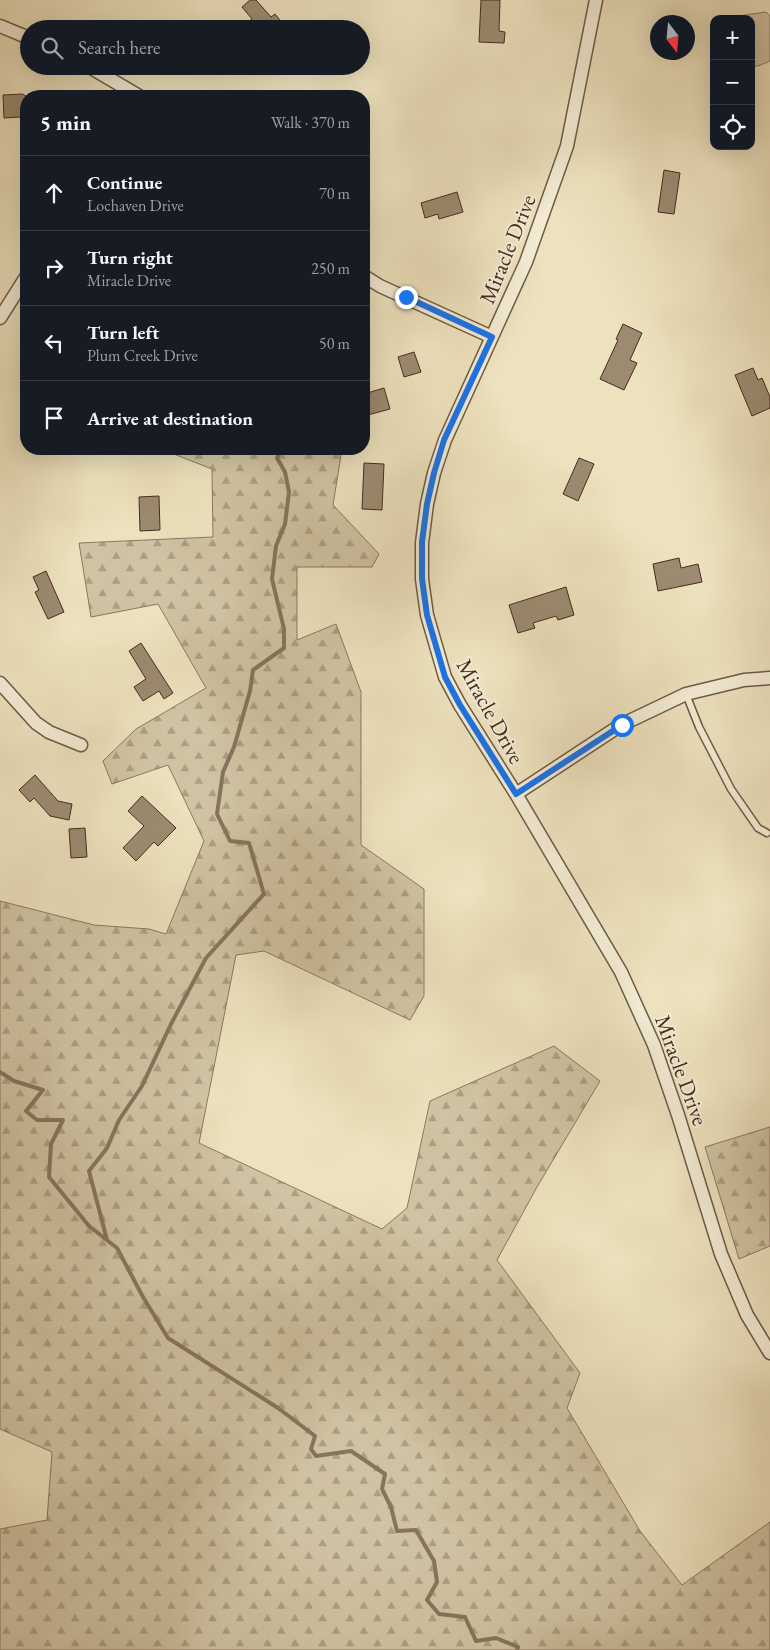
<!DOCTYPE html>
<meta charset="utf-8">
<style>
:root{--surface:#171b24;--page:#20242c;--text:#f1f3f6;--muted:#9ea1a6;--line:#363941}
body{margin:0;font-family:"EB Garamond",serif;background:var(--page);color:var(--text)}
.controls{position:absolute;right:15px;top:15px;display:grid;overflow:hidden;border-radius:10px;box-shadow:0 5px 20px #0002}
.controls button{width:45px;height:45px;display:grid;place-items:center;padding:0;border:0;border-bottom:1px solid var(--line);background:var(--surface);color:var(--text);font:25px sans-serif}
.compass{position:absolute;left:650px;top:15px;width:45px;height:45px;border-radius:50%;background:var(--surface);box-shadow:0 5px 20px #0002;rotate:164deg}
.stop{position:absolute;width:15px;height:15px;margin:-11px;border:4px solid #1a73e8;border-radius:50%;background:#fff}
.stop.end{background:#1a73e8;border-color:#fff;box-shadow:0 1px 5px #0008}
.list{margin:0;padding:0;list-style:none}
h2{display:flex;justify-content:space-between;align-items:center;height:65px;margin:0;padding:0 20px;font-size:21px}
h2 small{font-size:16px;font-weight:400;color:var(--muted)}
.list li{display:grid;grid-template-columns:32px 1fr auto;gap:15px;align-items:center;box-sizing:border-box;height:75px;padding:0 20px;border-top:1px solid var(--line)}
.list b{display:block;font-size:19px;white-space:nowrap}
.list p{margin:0;font-size:16px;white-space:nowrap;color:var(--muted)}
.list em{font-size:16px;font-style:normal;color:var(--muted)}
.icon{flex:none;width:28px;height:28px;fill:none;stroke:currentColor;stroke-width:2;stroke-linecap:round;stroke-linejoin:round}
.map{position:relative;flex:none;width:770px;height:1650px;overflow:hidden}
.search{position:absolute;background:var(--surface);box-shadow:0 5px 20px #0002;left:20px;top:20px;width:350px;height:55px;display:flex;align-items:center;gap:12px;box-sizing:border-box;padding:0 18px;border-radius:28px;color:var(--muted);font-size:19px}
.panel{position:absolute;background:var(--surface);box-shadow:0 5px 20px #0002;left:20px;top:90px;width:350px;height:365px;border-radius:20px}
.map>svg:first-child{display:block}
.forest{fill:url(#forest-firs);stroke:#8a7860}
.garden{fill:#d0c3a3;stroke:#8a7860}
.lines{fill:none;stroke-linecap:round;stroke-linejoin:round}
.stream{stroke:#87745d;stroke-width:4}
.building{fill:#9c8b71;stroke:#442c1d}
.lane-casing{stroke:#6e5a45;stroke-width:9}
.street-casing{stroke:#6e5a45;stroke-width:15}
.lane{stroke:#f3ecd5;stroke-width:6}
.street{stroke:#f3ecd5;stroke-width:12}
.route{stroke:#1a73e8;stroke-width:6}
.labels{text-anchor:middle;stroke-width:4;stroke-linejoin:round;paint-order:stroke}
.street-label{font-size:22px;fill:#442c1d;stroke:#f3ecd5}
</style>
<div class="map">
<svg width="770" height="1650" viewBox="0 0 770 1650">
<defs>
<pattern id="forest-firs" width="22" height="20" patternUnits="userSpaceOnUse" patternTransform="scale(1.25)"><rect width="22" height="20" fill="#d0c3a3"/><path d="M5 1l3.5 6h-7zM16 11l3.5 6h-7z" fill="#aa9f84"/></pattern>
</defs>
<rect width="100%" height="100%" fill="#ede2be"/>
<filter id="stains"><feTurbulence type="fractalNoise" baseFrequency=".004" numOctaves="4"/><feColorMatrix values="0 0 0 0 .2 0 0 0 0 .09 0 0 0 0 .02 0 0 0 .5 -.17"/></filter>
<radialGradient id="worn" r=".72"><stop offset=".6" stop-color="#630" stop-opacity="0"/><stop offset="1" stop-color="#630" stop-opacity=".3"/></radialGradient>
<path class="forest" d="M 161,449 L 342,449 L 333,505 L 379,554 L 372,567 L 297,567 L 297,640 L 336,624 L 361,692 L 361,845 L 424,889 L 424,996 L 410,1020 L 264,951 L 236,955 L 199,1143 L 382,1229 L 407,1208 L 430,1101 L 554,1046 L 600,1081 L 537,1187 L 497,1260 L 580,1373 L 567,1408 L 640,1531 L 682,1585 L 770,1522 L 770,1650 L 0,1650 L 0,1529 L 47,1520 L 52,1452 L 0,1429 L 0,901 L 94,925 L 149,929 L 166,934 L 204,841 L 168,765 L 112,784 L 103,761 L 136,729 L 206,688 L 158,604 L 91,617 L 79,543 L 213,537 L 212,469 Z
M 770,1127 L 770,1246 L 739,1259 L 705,1147 Z"/>
<path class="garden" d="M 766,12 L 770,16 L 770,61 L 758,66 L 751,66 L 751,19 L 732,19 L 738,16 Z"/>
<g class="lines">
<path class="stream" d="M 0,1072 L 14,1081 L 43,1090 L 26,1111 L 37,1120 L 63,1120 L 51,1144 L 49,1177 L 89,1226 L 117,1248 L 143,1297 L 168,1338 L 278,1408 L 315,1436 L 311,1449 L 316,1456 L 351,1451 L 385,1474 L 382,1489 L 391,1507 L 397,1531 L 416,1530 L 434,1561 L 437,1582 L 427,1600 L 439,1614 L 465,1617 L 476,1641 L 496,1638 L 518,1647 L 517,1650
M 107,1240 L 89,1171 L 107,1148 L 119,1120 L 142,1086 L 171,1024 L 206,958 L 264,894 L 249,843 L 230,841 L 217,814 L 223,772 L 234,747 L 250,691 L 253,670 L 284,648 L 284,629 L 272,579 L 276,546 L 285,524 L 289,492 L 285,472 L 277,458 L 281,449"/>
</g>
<path class="building" d="M 250,0 L 256,0 L 271,17 L 275,14 L 287,29 L 254,29 L 248,22 L 252,19 L 242,7 Z
M 481,0 L 500,0 L 499,31 L 505,32 L 504,43 L 479,42 Z
M 22,94 L 26,96 L 26,120 L 19,117 L 4,118 L 3,95 Z
M 664,170 L 680,173 L 674,214 L 658,212 Z
M 457,192 L 463,212 L 439,219 L 438,214 L 425,218 L 421,203 Z
M 623,324 L 642,333 L 630,360 L 637,363 L 624,390 L 600,379 L 618,340 L 616,339 Z
M 414,352 L 421,372 L 404,377 L 398,357 Z
M 753,368 L 758,380 L 762,378 L 770,397 L 770,408 L 752,416 L 735,375 Z
M 384,388 L 390,409 L 364,416 L 364,394 Z
M 579,458 L 594,464 L 578,501 L 563,494 Z
M 364,463 L 384,464 L 382,510 L 362,509 Z
M 159,496 L 160,530 L 140,531 L 139,497 Z
M 679,558 L 681,568 L 698,564 L 702,582 L 658,591 L 653,564 Z
M 46,571 L 64,612 L 48,619 L 35,592 L 39,590 L 33,577 Z
M 566,587 L 574,615 L 558,620 L 556,616 L 533,623 L 535,628 L 518,633 L 509,605 Z
M 141,643 L 173,693 L 164,699 L 159,691 L 143,701 L 134,687 L 146,679 L 129,651 Z
M 35,775 L 58,801 L 72,804 L 69,820 L 50,816 L 34,798 L 30,802 L 19,790 Z
M 142,796 L 176,828 L 158,846 L 154,842 L 136,861 L 123,848 L 144,826 L 128,811 Z
M 85,828 L 87,857 L 71,858 L 69,829 Z"/>
<g class="lines">
<defs>
<path id="lane" d="M 686,694 L 699,727 L 731,789 L 758,828 L 767,833"/>
<path id="street" d="M 596,0 L 567,146 L 526,262 L 445,440 L 434,473 L 427,504 L 422,543 L 422,579 L 427,615 L 445,677 L 460,705 L 516,794 L 621,972 L 654,1045 L 678,1115 L 721,1254 L 747,1315 L 770,1353
M 0,26 L 29,38
M 88,66 L 139,96
M 364,276 L 380,286 L 492,337
M 0,318 L 26,277
M 0,683 L 36,723 L 49,732 L 81,745
M 516,794 L 621,725 L 686,694 L 744,680 L 770,678"/>
</defs>
<use href="#lane" class="lane-casing"/>
<use href="#street" class="street-casing"/>
<use href="#lane" class="lane"/>
<use href="#street" class="street"/>
</g>
<g class="lines">
<path class="route" d="M 406,297 L 492,337 L 444,440 L 434,473 L 427,504 L 422,542 L 422,579 L 427,615 L 445,677 L 460,705 L 516,794 L 622,725"/>
</g>
<g class="labels">
<g class="street-label">
<text transform="translate(507 249) rotate(-68)" y="8">Miracle Drive</text>
<text transform="translate(491 711) rotate(61)" y="8">Miracle Drive</text>
<text transform="translate(682 1070) rotate(70)" y="8">Miracle Drive</text>
</g>
</g>
<rect width="100%" height="100%" filter="url(#stains)"/>
<rect width="100%" height="100%" fill="url(#worn)"/>
</svg>
<div class="controls">
<button>+</button>
<button>−</button>
<button><svg class="icon" aria-label="locate" viewBox="0 0 24 24"><circle cx="12" cy="12" r="6"/><path d="M12 2v4M12 18v4M2 12h4M18 12h4"/></svg></button>
</div>
<svg class="compass" viewBox="-18 -18 36 36"><path d="M0-13l5 13h-10z" fill="#e53935"/><path d="M0 13l5-13h-10z" fill="#9ea1a6"/></svg>
<div class="stop" style="left:622px;top:725px"></div>
<div class="stop end" style="left:406px;top:297px"></div>
<div class="search"><svg class="icon" aria-label="search" viewBox="0 0 24 24"><circle cx="10" cy="10" r="6"/><path d="M15 15l6 6"/></svg>Search here</div>
<section class="panel">
<h2>5 min<small>Walk · 370 m</small></h2>
<ul class="list">
<li><svg class="icon" aria-label="ahead" viewBox="0 0 24 24"><path d="M12 20V5M6 11l6-6 6 6"/></svg><div><b>Continue</b><p>Lochaven Drive</p></div><em>70 m</em></li>
<li><svg class="icon" aria-label="right" viewBox="0 0 24 24"><path d="M7 20v-9h11M14 6l5 5-5 5"/></svg><div><b>Turn right</b><p>Miracle Drive</p></div><em>250 m</em></li>
<li><svg class="icon" aria-label="left" viewBox="0 0 24 24"><path d="M17 20v-9H6M10 6l-5 5 5 5"/></svg><div><b>Turn left</b><p>Plum Creek Drive</p></div><em>50 m</em></li>
<li><svg class="icon" aria-label="arrive" viewBox="0 0 24 24"><path d="M6 21V4h12l-3 4 3 4H6"/></svg><div><b>Arrive at destination</b></div></li>
</ul>
</section>
</div>
